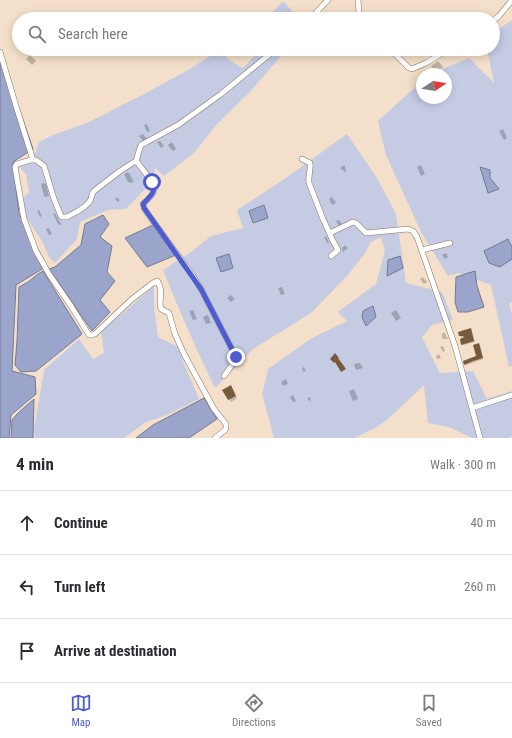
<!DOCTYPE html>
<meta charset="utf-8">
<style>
:root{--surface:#fff;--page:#f2f2f3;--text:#2b2b33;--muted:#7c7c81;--line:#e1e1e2;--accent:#4e5cd2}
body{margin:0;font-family:"Roboto Condensed",sans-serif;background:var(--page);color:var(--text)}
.compass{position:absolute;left:416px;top:68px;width:36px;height:36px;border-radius:50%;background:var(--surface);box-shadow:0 2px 10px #0003;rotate:78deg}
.stop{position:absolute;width:12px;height:12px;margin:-9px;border:3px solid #4e5cd2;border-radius:50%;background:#fff}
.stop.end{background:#4e5cd2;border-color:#fff;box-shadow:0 1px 4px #0008}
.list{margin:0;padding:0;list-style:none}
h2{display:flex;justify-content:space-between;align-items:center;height:52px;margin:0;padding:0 16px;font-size:17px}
h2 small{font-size:13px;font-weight:400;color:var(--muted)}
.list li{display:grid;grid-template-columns:26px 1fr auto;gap:12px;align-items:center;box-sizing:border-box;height:64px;padding:0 16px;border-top:1px solid var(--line)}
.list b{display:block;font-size:15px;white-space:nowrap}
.list em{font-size:13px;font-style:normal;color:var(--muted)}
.icon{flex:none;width:22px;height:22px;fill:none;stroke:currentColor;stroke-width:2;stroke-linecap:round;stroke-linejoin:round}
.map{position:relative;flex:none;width:512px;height:438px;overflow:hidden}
.search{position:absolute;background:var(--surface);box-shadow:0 2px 10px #0003;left:12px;right:12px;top:12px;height:44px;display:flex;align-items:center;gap:10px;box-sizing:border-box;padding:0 14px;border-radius:22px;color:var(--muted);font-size:15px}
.sheet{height:244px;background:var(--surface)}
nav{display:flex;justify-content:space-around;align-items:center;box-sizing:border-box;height:56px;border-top:1px solid var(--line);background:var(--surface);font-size:11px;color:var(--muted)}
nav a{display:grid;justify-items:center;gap:2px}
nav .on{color:var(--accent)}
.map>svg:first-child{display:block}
.green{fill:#c4cbe3}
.water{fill:#9ba5cc;stroke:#747992}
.shadow{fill:#0003}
.building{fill:#765c3d}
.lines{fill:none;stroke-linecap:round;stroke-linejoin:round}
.street-casing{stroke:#84735f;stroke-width:6}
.street{stroke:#fff;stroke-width:5}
.route{stroke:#4e5cd2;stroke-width:5}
</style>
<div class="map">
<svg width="512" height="438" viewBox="0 0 512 438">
<rect width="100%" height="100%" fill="#f4e0ca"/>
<path class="green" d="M 282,2 L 285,3 L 299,19 L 267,19 Z
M 512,20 L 512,302 L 509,304 L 512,314 L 512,366 L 509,367 L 491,285 L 459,273 L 448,276 L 421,232 L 386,155 L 378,121 L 422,81 L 422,98 L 446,98 L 446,74 L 431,74 L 469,58 L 494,83 L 487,49 L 493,49 L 493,33 Z
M 261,49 L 287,49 L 250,92 L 218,123 L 194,153 L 164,176 L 155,168 L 151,183 L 126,209 L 108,210 L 80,222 L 77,239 L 55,263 L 49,257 L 42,241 L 26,217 L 23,198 L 29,192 L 26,174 L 19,167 C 33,165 35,154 39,142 L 53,135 L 89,122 L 146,93 L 188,70 L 220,50 L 229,60 L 243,68 Z
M 347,134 L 377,178 L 396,214 L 406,283 L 442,292 L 453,320 L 432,325 L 422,337 L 440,373 L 473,371 L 487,399 L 512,391 L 512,436 L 509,438 L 472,438 L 449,427 L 428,423 L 424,385 L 387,420 L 375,428 L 355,438 L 274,438 L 262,394 L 268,369 L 312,338 L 347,321 L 338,312 L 376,284 L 385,251 L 381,237 L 371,242 L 365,253 L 348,275 L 311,313 L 253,349 L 215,388 C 196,349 179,310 163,270 L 191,252 L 211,236 L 243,228 L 237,210 L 283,180 Z
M 154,286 L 154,307 L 158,337 L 178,347 L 187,371 L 199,399 L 167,415 L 146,422 L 124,438 L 35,438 L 34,430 L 44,370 L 79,339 L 93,359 L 104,353 L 101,332 Z"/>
<path class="water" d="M 0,57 L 5,67 L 33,149 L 13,162 L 19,214 L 47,266 L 16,285 L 12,371 L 35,377 L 36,394 L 11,415 L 9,438 L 0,438 Z
M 480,167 L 490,170 L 490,178 L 499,189 L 488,193 Z
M 264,205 L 268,218 L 253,223 L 249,211 Z
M 103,215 L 109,224 L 100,237 L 112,246 L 107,272 L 115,281 L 100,300 L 110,312 L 92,331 L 49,269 L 55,267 L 81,245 L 85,224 Z
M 153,225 L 176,255 L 147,267 L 125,238 Z
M 508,239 L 512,247 L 512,259 L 500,267 L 489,263 L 484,251 Z
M 229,254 L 233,268 L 221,272 L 216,258 Z
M 400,256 L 403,268 L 387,276 L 388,260 Z
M 43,271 L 82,334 L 36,371 L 21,372 L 15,365 L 17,341 L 19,287 L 28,282 L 38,274 Z
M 475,271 L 477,286 L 484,307 L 468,312 L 458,312 L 455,302 L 456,277 Z
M 373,306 L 376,317 L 366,326 L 362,317 L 363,311 Z
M 204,398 L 217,419 L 189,438 L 136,438 L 153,425 Z
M 34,399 L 33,438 L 11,438 L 12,420 L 18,413 Z"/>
<path class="shadow" d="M 30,55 L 36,61 L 32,65 L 26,59 Z
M 438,61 L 443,67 L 436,72 L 431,66 Z
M 147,124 L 150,131 L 147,132 L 144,125 Z
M 503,129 L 507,138 L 504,140 L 499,131 Z
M 143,134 L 147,139 L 143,141 L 139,136 Z
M 160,141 L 164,146 L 161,148 L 157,142 Z
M 172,142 L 176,149 L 173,151 L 168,145 Z
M 344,165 L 345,166 L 346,173 L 340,168 Z
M 421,165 L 425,174 L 421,176 L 417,167 Z
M 128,172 L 129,173 L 134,182 L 130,183 L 128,182 L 124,174 Z
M 44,183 L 46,184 L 49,196 L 45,197 L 44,196 L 41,184 Z
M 117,197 L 120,200 L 118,202 L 115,199 Z
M 332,197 L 336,203 L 332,205 L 329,199 Z
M 39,210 L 42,216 L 40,217 L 37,211 Z
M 55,213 L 59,221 L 62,224 L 59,225 L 58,224 L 53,214 Z
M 339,220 L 342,224 L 339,226 L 336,221 Z
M 49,228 L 52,234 L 49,235 L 46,229 Z
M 326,236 L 329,243 L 328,244 L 324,238 Z
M 345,245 L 348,248 L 343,252 L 341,246 L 342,248 Z
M 446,253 L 448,257 L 445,259 L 442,255 Z
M 423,277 L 427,282 L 424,284 L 420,279 Z
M 282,287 L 285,294 L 281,295 L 278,288 Z
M 231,295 L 235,299 L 231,302 L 227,298 Z
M 193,310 L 197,319 L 193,320 L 189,311 Z
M 396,310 L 401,318 L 396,321 L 391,313 Z
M 208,315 L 211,323 L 206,324 L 203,317 Z
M 471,329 L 475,342 L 463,345 L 462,344 L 468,336 L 461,337 L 460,336 Z
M 442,333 L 445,333 L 448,339 L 444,339 L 442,338 Z
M 479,344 L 480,345 L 483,359 L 466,365 L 465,364 L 478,357 Z
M 443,346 L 445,351 L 443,352 L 440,347 Z
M 439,354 L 441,358 L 437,359 L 436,356 Z
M 360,363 L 363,368 L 356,370 L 354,364 Z
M 304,367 L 306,371 L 303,372 L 302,368 Z
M 286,379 L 288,384 L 283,386 L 281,382 Z
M 232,389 L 237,398 L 231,402 L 229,399 Z
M 354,389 L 358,399 L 353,401 L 349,391 Z
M 293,395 L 296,401 L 293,402 L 290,397 Z
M 310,397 L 311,400 L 309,401 L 307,398 Z"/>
<path class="building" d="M 471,328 L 474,341 L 461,345 L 460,339 L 464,337 L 463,336 L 459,336 L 458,332 Z
M 479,343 L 483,358 L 473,361 L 464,365 L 463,361 L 476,356 L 473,345 Z
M 335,353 L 339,358 L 338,358 L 346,369 L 341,372 L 335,362 L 334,363 L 330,359 Z
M 231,385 L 236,396 L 228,400 L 222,390 Z"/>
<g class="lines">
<defs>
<path id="street" d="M 358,0 L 359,12 L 363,19
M 310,19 L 328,0
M 493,21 L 499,16 L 512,0
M 390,49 L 409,68 L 412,69 L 426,63 L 449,49
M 0,52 L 16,106 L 33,160
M 302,159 L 310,163 C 311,170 308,176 309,183 L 323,219 L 329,232 L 332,232 L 353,222 L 356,223 L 366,233 L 408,229 L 413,231 L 417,237 L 455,346 L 480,438
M 136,162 L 138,154 L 141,145 L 178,125 L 221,94 L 276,49
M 329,232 L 332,239 L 338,250 L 336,252 L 331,256
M 422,250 L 450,243
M 472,408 L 512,395
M 215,438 L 225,430 L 226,428 L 226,424 L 214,409 L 184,354 L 175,334 L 169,313 L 161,309 C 158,299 164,293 158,282 L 157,281 L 153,283 L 132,299 L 95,334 L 92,335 L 89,335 L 71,306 L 49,274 L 36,251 L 24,219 L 15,167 L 17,164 L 31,160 L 36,160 L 44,166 L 54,199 L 61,216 L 62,217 L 67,217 C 74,213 86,208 90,201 C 92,197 91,195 94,191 L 120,171 L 134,162 L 136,162 L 138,163 C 142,170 156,183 154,191 C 152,196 147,200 143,204 L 145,210 L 193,276 L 201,289 L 234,353 L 236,357 L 235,361 L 224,376"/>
</defs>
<use href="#street" class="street-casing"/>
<use href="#street" class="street"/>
</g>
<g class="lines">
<path class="route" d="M 152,182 C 157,193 150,196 143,204 L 144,208 L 201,289 L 236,357"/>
</g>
</svg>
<svg class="compass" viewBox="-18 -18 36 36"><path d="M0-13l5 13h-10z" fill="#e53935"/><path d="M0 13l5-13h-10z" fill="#7c7c81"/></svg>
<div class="stop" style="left:152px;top:182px"></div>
<div class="stop end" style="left:236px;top:357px"></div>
<div class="search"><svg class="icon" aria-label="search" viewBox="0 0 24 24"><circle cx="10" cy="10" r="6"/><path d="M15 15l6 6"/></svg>Search here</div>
</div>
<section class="sheet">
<h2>4 min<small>Walk · 300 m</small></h2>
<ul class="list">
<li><svg class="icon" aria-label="ahead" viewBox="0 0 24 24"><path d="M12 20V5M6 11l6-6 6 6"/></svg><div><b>Continue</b></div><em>40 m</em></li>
<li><svg class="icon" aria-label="left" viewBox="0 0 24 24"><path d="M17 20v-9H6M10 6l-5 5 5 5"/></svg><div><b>Turn left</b></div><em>260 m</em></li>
<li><svg class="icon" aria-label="arrive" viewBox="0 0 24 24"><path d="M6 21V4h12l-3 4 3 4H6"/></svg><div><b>Arrive at destination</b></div></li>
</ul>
</section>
<nav>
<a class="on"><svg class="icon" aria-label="map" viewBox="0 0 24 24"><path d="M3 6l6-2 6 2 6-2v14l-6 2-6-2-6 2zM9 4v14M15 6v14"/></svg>Map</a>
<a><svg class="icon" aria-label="directions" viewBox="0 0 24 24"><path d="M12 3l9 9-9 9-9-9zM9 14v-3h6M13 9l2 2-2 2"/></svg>Directions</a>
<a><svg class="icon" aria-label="saved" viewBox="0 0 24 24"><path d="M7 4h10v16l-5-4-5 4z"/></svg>Saved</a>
</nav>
